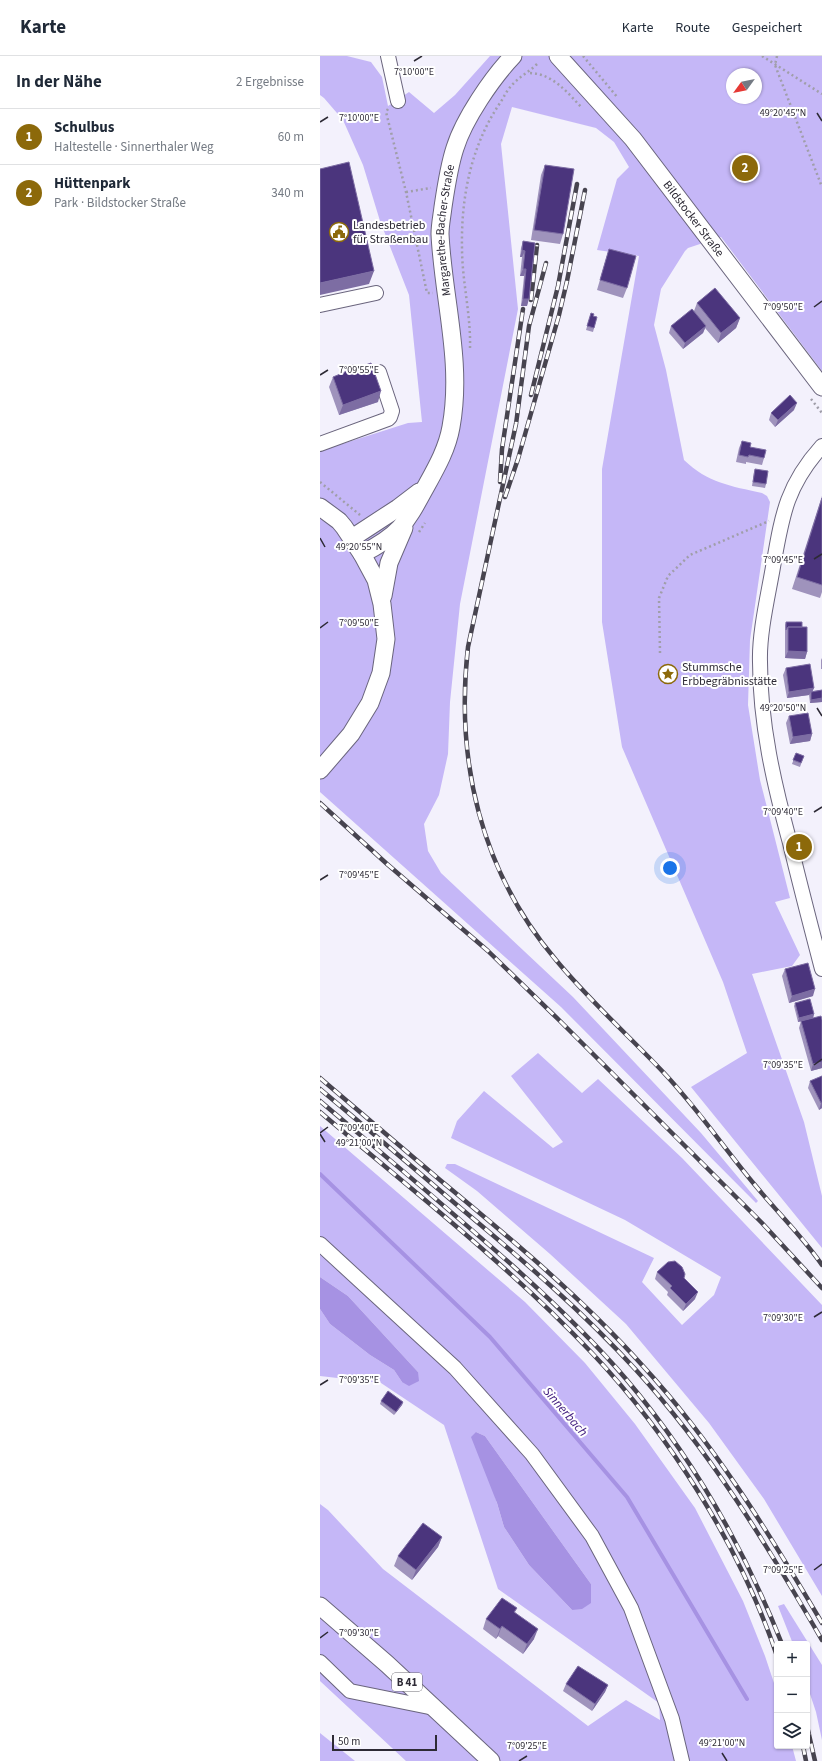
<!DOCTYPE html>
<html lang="de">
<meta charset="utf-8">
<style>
:root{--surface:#fff;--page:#f6f6f7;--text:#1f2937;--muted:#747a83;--line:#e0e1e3;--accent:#8c690a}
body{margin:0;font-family:"Source Sans 3",sans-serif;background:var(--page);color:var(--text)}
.controls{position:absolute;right:12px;bottom:12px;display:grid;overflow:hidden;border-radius:4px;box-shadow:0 1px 3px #0004}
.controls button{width:36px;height:36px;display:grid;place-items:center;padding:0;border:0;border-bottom:1px solid var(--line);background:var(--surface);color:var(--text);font:20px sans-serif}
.compass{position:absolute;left:406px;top:12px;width:36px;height:36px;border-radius:50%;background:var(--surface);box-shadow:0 1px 3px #0004;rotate:237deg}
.scale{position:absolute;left:12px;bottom:10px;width:105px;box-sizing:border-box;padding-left:4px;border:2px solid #2d2a35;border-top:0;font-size:11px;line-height:14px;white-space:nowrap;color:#2d2a35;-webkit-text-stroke:3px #fff;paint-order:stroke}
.you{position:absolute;left:350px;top:812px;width:14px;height:14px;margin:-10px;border:3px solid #fff;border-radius:50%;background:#1a73e8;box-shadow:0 0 0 6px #1a73e833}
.badge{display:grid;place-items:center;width:26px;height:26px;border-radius:50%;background:var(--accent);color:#fff;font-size:13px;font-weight:700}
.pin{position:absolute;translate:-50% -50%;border:2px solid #fff;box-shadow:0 1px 4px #0006}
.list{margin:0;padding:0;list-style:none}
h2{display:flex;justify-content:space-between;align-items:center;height:52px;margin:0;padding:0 16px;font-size:17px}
h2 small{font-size:13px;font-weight:400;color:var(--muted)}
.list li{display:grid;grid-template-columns:26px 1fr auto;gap:12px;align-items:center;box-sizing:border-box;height:56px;padding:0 16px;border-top:1px solid var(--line)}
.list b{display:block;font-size:15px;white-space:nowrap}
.list p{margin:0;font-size:13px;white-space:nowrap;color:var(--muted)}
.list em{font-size:13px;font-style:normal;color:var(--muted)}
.icon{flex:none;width:22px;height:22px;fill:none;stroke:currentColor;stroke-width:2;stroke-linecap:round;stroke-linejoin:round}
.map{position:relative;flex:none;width:502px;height:1705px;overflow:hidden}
header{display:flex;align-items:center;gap:24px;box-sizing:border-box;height:56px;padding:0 20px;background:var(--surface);border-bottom:1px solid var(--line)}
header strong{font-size:19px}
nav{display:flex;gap:22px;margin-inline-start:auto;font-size:14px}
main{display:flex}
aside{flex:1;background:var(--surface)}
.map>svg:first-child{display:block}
.green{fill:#c5b7f7;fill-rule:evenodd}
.water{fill:#a692e3}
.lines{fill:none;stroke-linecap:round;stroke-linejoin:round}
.stream{stroke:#a692e3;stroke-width:4}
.minor-casing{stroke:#6a657d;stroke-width:16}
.major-casing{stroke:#6a657d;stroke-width:19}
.path{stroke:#a09ea9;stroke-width:2.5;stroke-dasharray:2 3;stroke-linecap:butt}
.minor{stroke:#fff;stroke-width:14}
.major{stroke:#fff;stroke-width:17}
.rail-casing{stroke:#47444f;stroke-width:4.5}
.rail{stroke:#fff;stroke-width:3;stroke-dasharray:9;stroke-linecap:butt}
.wall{fill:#9f93bc}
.shaded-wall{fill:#7d6da3}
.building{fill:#4b357d;stroke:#7d6da3}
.ticks{fill:none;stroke:#2d2a35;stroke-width:1.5}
.labels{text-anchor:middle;stroke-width:4;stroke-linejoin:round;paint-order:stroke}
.shield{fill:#fff;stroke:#6c6a72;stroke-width:1}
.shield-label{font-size:11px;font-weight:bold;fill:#2d2a35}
.street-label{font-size:12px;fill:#2d2a35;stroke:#fff}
.poi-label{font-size:12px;fill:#2d2a35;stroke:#fff;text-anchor:start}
.water-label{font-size:13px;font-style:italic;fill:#452280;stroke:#fff}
.ticks-label{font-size:10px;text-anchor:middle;fill:#2d2a35;stroke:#fff;stroke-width:4;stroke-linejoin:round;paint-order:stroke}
</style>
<header>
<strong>Karte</strong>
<nav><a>Karte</a><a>Route</a><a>Gespeichert</a></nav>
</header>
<main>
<aside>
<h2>In der Nähe<small>2 Ergebnisse</small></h2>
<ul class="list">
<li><span class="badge">1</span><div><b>Schulbus</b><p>Haltestelle · Sinnerthaler Weg</p></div><em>60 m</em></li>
<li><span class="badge">2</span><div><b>Hüttenpark</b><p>Park · Bildstocker Straße</p></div><em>340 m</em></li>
</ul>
</aside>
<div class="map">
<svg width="502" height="1705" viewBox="0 0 502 1705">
<rect width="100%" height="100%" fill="#f3f1fc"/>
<path class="green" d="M 0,0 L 27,0 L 51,6 L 62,21 L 68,50 L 89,36 L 114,57 L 135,39 L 170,0 L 502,0 L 502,315 L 401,181 L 368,192 L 365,195 L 341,233 L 334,269 L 346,314 L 364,404 C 388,427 411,430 442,437 L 447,440 L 450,446 L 430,584 L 428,649 L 440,724 L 470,842 L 455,846 L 480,899 L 472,910 L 432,918 L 484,1066 L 502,1140 L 502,1192 L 371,1031 L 427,997 L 403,926 L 302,691 L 282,566 L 282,413 L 319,200 L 277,194 L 297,123 L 309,111 L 294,86 L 276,72 L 192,51 L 181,88 L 198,253 L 140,548 L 130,646 L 128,698 L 119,739 L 104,768 L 108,795 L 121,817 L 253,941 L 381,1077 L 438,1145 L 436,1147 L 241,951 L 0,736 L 0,395 L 88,367 L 102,366 L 89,239 L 60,165 L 43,109 L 23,64 L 4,42 L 0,39 ZM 412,18 L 436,18 L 436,42 L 412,42 Z
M 218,997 L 262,1037 L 278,1023 L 362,1102 L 502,1249 L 502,1540 L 444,1443 L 389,1367 L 306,1268 L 230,1198 L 157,1135 L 125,1112 L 127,1108 L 135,1108 L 334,1202 L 322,1226 L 362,1269 L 394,1239 L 401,1221 L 305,1164 L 131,1082 L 137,1065 L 164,1035 L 233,1092 L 243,1086 L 191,1020 Z
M 0,1070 L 205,1246 L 265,1307 L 315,1368 L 375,1452 L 423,1545 L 445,1600 L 457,1636 L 457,1690 L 472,1690 L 476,1705 L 86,1705 L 0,1625 L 0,1448 L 8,1454 L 63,1513 L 268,1670 L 306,1644 L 340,1664 L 339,1647 L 178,1533 L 124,1369 L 61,1327 L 0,1320 L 0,1253 L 10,1268 L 50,1299 L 74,1314 L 82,1326 L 98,1316 L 28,1240 L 0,1221 ZM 156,1376 L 165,1380 L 271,1528 L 252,1554 L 209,1509 L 184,1471 Z
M 464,1548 L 502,1609 L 502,1684 L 496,1656 L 487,1629 L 487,1588 L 473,1588 L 458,1550 Z
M 0,1677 L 35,1705 L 0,1705 Z"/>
<path class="water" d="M 0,1221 L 28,1240 L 98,1316 L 99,1325 L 89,1330 L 82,1326 L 74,1314 L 50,1299 L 10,1268 L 0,1253 Z
M 156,1376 L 165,1380 L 271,1528 L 271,1547 L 262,1553 L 252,1554 L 209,1509 L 184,1471 L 177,1447 L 151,1381 Z"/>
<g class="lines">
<path class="stream" d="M 0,1118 L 170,1281 L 307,1441 L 427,1643"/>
<defs>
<path id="minor" d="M 68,0 L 78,45
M 0,249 L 56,237
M 0,388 L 68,363 L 70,361 L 72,355 L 59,316
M 502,390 C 466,430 462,460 453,511 C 448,540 439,577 440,606 C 440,668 454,728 470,787 C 480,829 491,871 502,913
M 0,1188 L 135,1312 L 212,1398 L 272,1480 L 311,1552 L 352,1663 L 362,1705
M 0,1606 L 30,1635 L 114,1652"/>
<g id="major">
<path id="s1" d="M 238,0 L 313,83 L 502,331"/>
<path d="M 0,451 L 19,465 L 24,471 L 42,498 L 56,524 L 62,548 L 66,583 L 61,617 L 50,647 L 31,678 L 0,714"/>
<path d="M 32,482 L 78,452 L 99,436"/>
<path id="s2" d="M 42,498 C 79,479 85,469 104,434 C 115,414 127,394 131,371 C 143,306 123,242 120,178 C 120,169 122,160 123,151 C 126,131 129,110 135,92 C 144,63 172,22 193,0"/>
<path d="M 63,540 L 69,507 L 84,472"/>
<path d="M 0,1550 L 67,1608 L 171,1705"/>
</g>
</defs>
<use href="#minor" class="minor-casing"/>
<use href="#major" class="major-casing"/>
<path class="path" d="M 263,0 L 298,42
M 442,0 L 502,38
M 457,0 L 455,9 L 502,131
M 210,17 C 233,18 247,36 262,52
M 68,53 L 66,56 L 86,136 L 107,237 L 113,237
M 86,136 L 111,132
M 150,292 C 151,259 142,225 142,192 C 141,141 151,90 180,47 C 184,41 187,34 192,29 C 199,21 209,16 217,8
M 491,343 L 502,357
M 0,426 L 40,459
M 99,476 L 105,467
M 340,597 L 339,542 L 348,520 L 370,499 L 449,465"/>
<use href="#minor" class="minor"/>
<use href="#major" class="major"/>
<defs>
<path id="rail" d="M 226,207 L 209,270 L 196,368 L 148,591 C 135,705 161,816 236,904 C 269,944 308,979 344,1017 C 377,1052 404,1092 435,1129 C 457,1156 483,1181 502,1209
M 211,244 L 217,189
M 211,339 L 238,230 L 257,128
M 180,426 L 182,393 L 203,253
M 185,441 L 198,403 L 239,259 L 247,225 L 265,134
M 0,747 L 67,808 L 168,895 L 240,965 L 442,1167 L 502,1232
M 0,1022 C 40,1056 80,1090 120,1124 C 190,1182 261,1241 322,1309 C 393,1386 449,1477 502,1567
M 0,1033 C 48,1073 96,1114 144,1155 C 204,1205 263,1256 316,1314 C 390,1395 447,1489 502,1584
M 0,1045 C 65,1100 130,1154 193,1210 C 233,1246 272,1283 306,1323 C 373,1402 424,1492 462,1588
M 0,1056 C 92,1134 188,1209 271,1296 C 349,1378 421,1492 457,1600
M 487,1670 L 495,1705
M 483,1690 L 486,1705"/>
</defs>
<use href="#rail" class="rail-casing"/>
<use href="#rail" class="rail"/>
</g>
<path class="wall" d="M 225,109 L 243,178 L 240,188 L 211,184 L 221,119 Z
M 203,185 L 215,187 L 207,250 L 201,250 L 204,220 L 200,220 L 202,201 L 200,201 L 201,192 Z
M 289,193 L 307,232 L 303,242 L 277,234 L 286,203 Z
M 377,247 L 420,262 L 416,272 L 398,287 L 385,272 L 383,277 L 363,293 L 349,277 L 351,270 L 374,255 Z
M 271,257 L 273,260 L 277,261 L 273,276 L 266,274 Z
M 40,311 L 58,346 L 19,359 L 9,331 L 13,321 Z
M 474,354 L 455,371 L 449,364 L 451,357 Z
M 422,385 L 444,402 L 442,409 L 426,406 L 426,408 L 416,406 L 419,392 Z
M 435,413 L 446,428 L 445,432 L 432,430 L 434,416 Z
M 502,440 L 502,536 L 500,542 L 472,533 Z
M 466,566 L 482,571 L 487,596 L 485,603 L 465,602 L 465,569 Z
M 502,602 L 502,613 L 501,613 L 501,604 Z
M 466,612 L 494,632 L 492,635 L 502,634 L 502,646 L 490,647 L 489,639 L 467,642 L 463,619 Z
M 469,660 L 492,678 L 490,685 L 470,688 L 466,667 Z
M 476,697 L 484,700 L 480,711 L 472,708 Z
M 465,913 L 493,940 L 469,947 L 462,920 Z
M 475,947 L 494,958 L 493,962 L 478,966 L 474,950 Z
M 502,964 L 502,1012 L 491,1015 L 479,972 L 481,965 Z
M 502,1020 L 502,1052 L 499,1054 L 488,1032 L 490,1025 Z
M 337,1216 L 375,1243 L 363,1255 L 347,1239 L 348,1236 L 335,1223 Z
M 61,1345 L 83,1346 L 82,1349 L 74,1359 L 60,1348 Z
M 122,1481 L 118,1491 L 92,1524 L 74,1510 L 78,1500 Z
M 197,1552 L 195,1556 L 214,1583 L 203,1598 L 178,1580 L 176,1583 L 163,1573 L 166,1563 Z
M 246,1628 L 288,1629 L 285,1636 L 272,1655 L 243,1635 Z"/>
<path class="shaded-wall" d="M 202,194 L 205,195 L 202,201 L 200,201 Z
M 203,213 L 206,213 L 204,220 L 200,220 Z
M 54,215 L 49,228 L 0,239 L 0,227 Z
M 203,243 L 209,243 L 207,250 L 201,250 Z
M 420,262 L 416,272 L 398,287 L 401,277 Z
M 386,270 L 383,277 L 363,293 L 365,287 Z
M 61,335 L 58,346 L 19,359 L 23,349 Z
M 477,347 L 474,354 L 455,371 L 458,364 Z
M 468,595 L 487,596 L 485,603 L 465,602 Z
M 494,632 L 491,639 L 491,636 L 489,639 L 467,642 L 469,636 Z
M 502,642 L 502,646 L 490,647 L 491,644 Z
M 492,678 L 490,685 L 470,688 L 473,681 Z
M 495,933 L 493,940 L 469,947 L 472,940 Z
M 494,958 L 493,962 L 478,966 L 479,962 Z
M 502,1006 L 502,1012 L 491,1015 L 493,1008 Z
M 501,1047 L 502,1047 L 502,1052 L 499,1054 Z
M 378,1236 L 375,1243 L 363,1255 L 366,1248 Z
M 83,1346 L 82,1349 L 74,1359 L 76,1356 Z
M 122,1481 L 118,1491 L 92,1524 L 96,1514 Z
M 182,1570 L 178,1580 L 176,1583 L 180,1573 Z
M 218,1573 L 214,1583 L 203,1598 L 207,1588 Z
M 288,1629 L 285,1636 L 272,1655 L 275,1648 Z"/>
<path class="building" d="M 29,106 L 54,215 L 0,227 L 0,113 Z
M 225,109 L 254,113 L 243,178 L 214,174 Z
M 203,185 L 215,187 L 209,243 L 203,243 L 206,213 L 203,213 L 205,195 L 202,194 Z
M 289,193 L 316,200 L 307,232 L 280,224 Z
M 395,232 L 420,262 L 401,277 L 377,247 Z
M 372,253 L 386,270 L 365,287 L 351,270 Z
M 271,257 L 274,258 L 273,260 L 277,261 L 274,272 L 267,270 Z
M 51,307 L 61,335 L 23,349 L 13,321 L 25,316 L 29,310 L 34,309 L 40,311 Z
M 470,339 L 477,347 L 458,364 L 451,357 Z
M 422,385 L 431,387 L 430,391 L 446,394 L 444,402 L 429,399 L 428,401 L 419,399 Z
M 435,413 L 448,415 L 446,428 L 433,426 Z
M 502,442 L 502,529 L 477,521 Z
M 466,566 L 482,566 L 482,571 L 468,571 L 466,574 Z
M 468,571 L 487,571 L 487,596 L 468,595 Z
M 490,608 L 494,632 L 469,636 L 466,612 Z
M 502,634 L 502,642 L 491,644 L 491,636 Z
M 488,657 L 492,678 L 473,681 L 469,660 Z
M 476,697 L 484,700 L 481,707 L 473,704 Z
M 488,907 L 495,933 L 472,940 L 465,913 Z
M 490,943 L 494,958 L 479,962 L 475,947 Z
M 501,960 L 502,964 L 502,1006 L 493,1008 L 481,965 Z
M 502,1020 L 502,1047 L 501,1047 L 490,1025 Z
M 355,1205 L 362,1211 L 365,1218 L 364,1222 L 378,1236 L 366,1248 L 350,1232 L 352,1230 L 337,1216 L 348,1206 Z
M 68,1335 L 83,1346 L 76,1356 L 61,1345 Z
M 103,1467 L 122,1481 L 96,1514 L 78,1500 Z
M 182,1542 L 197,1552 L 194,1556 L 218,1573 L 207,1588 L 182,1570 L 180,1573 L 166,1563 Z
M 258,1610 L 288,1629 L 275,1648 L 246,1628 Z"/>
<path class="ticks" d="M 94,5 L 102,0M 497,57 L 502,65M 0,66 L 8,61M 494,251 L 502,245M 0,319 L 8,314M 0,482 L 5,491M 494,503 L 502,498M 0,572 L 8,566M 497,652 L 502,660M 494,756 L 502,751M 0,824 L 8,819M 494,1009 L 502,1003M 0,1077 L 8,1071M 0,1078 L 5,1086M 494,1261 L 502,1256M 0,1329 L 8,1324M 494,1514 L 502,1508M 0,1582 L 8,1576M 402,1697 L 407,1705M 199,1705 L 207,1700"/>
<defs>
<symbol id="civic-ring" viewBox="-11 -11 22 22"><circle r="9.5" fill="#fff" stroke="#8c690a" stroke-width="1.5"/><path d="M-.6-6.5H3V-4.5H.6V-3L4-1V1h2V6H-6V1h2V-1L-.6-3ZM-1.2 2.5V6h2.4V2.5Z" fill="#8c690a"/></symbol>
<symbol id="sight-ring" viewBox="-11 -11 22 22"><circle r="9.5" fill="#fff" stroke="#8c690a" stroke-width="1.5"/><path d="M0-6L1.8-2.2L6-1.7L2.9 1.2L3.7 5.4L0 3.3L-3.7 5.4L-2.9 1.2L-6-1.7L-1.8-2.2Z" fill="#8c690a"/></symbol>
</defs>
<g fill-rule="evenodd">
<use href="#civic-ring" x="8" y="165" width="22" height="22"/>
<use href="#sight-ring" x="337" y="607" width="22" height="22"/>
</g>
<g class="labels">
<rect class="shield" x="72" y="1617" width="30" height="18" rx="3"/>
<g class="shield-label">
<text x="87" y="1630">B 41</text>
</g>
<g class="street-label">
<text dy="4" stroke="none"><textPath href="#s1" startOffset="212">Bildstocker Straße</textPath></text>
<text dy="4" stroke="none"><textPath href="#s2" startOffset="358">Margarethe-Bacher-Straße</textPath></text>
</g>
<g class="poi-label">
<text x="33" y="173">Landesbetrieb<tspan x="33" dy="14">für Straßenbau</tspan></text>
<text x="362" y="615">Stummsche<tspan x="362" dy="14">Erbbegräbnisstätte</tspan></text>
</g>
<g class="water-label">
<text transform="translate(246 1355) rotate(49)" y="5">Sinnerbach</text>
</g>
</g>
<g class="ticks-label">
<text x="94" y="19">7°10'00"E</text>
<text x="463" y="60">49°20'45"N</text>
<text x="39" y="65">7°10'00"E</text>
<text x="463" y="254">7°09'50"E</text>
<text x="39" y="317">7°09'55"E</text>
<text x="39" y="494">49°20'55"N</text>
<text x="463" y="507">7°09'45"E</text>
<text x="39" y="570">7°09'50"E</text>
<text x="463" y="655">49°20'50"N</text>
<text x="463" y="759">7°09'40"E</text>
<text x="39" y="822">7°09'45"E</text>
<text x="463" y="1012">7°09'35"E</text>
<text x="39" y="1075">7°09'40"E</text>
<text x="39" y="1090">49°21'00"N</text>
<text x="463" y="1265">7°09'30"E</text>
<text x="39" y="1327">7°09'35"E</text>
<text x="463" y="1517">7°09'25"E</text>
<text x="39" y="1580">7°09'30"E</text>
<text x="402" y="1690">49°21'00"N</text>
<text x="207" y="1693">7°09'25"E</text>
</g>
</svg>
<div class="controls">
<button>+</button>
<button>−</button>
<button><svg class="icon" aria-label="layers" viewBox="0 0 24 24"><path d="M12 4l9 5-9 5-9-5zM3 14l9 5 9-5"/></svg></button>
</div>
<svg class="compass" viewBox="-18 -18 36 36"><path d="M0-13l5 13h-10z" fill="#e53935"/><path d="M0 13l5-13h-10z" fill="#747a83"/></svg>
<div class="scale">50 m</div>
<div class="you"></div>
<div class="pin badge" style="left:479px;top:791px">1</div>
<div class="pin badge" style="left:425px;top:112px">2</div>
</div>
</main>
